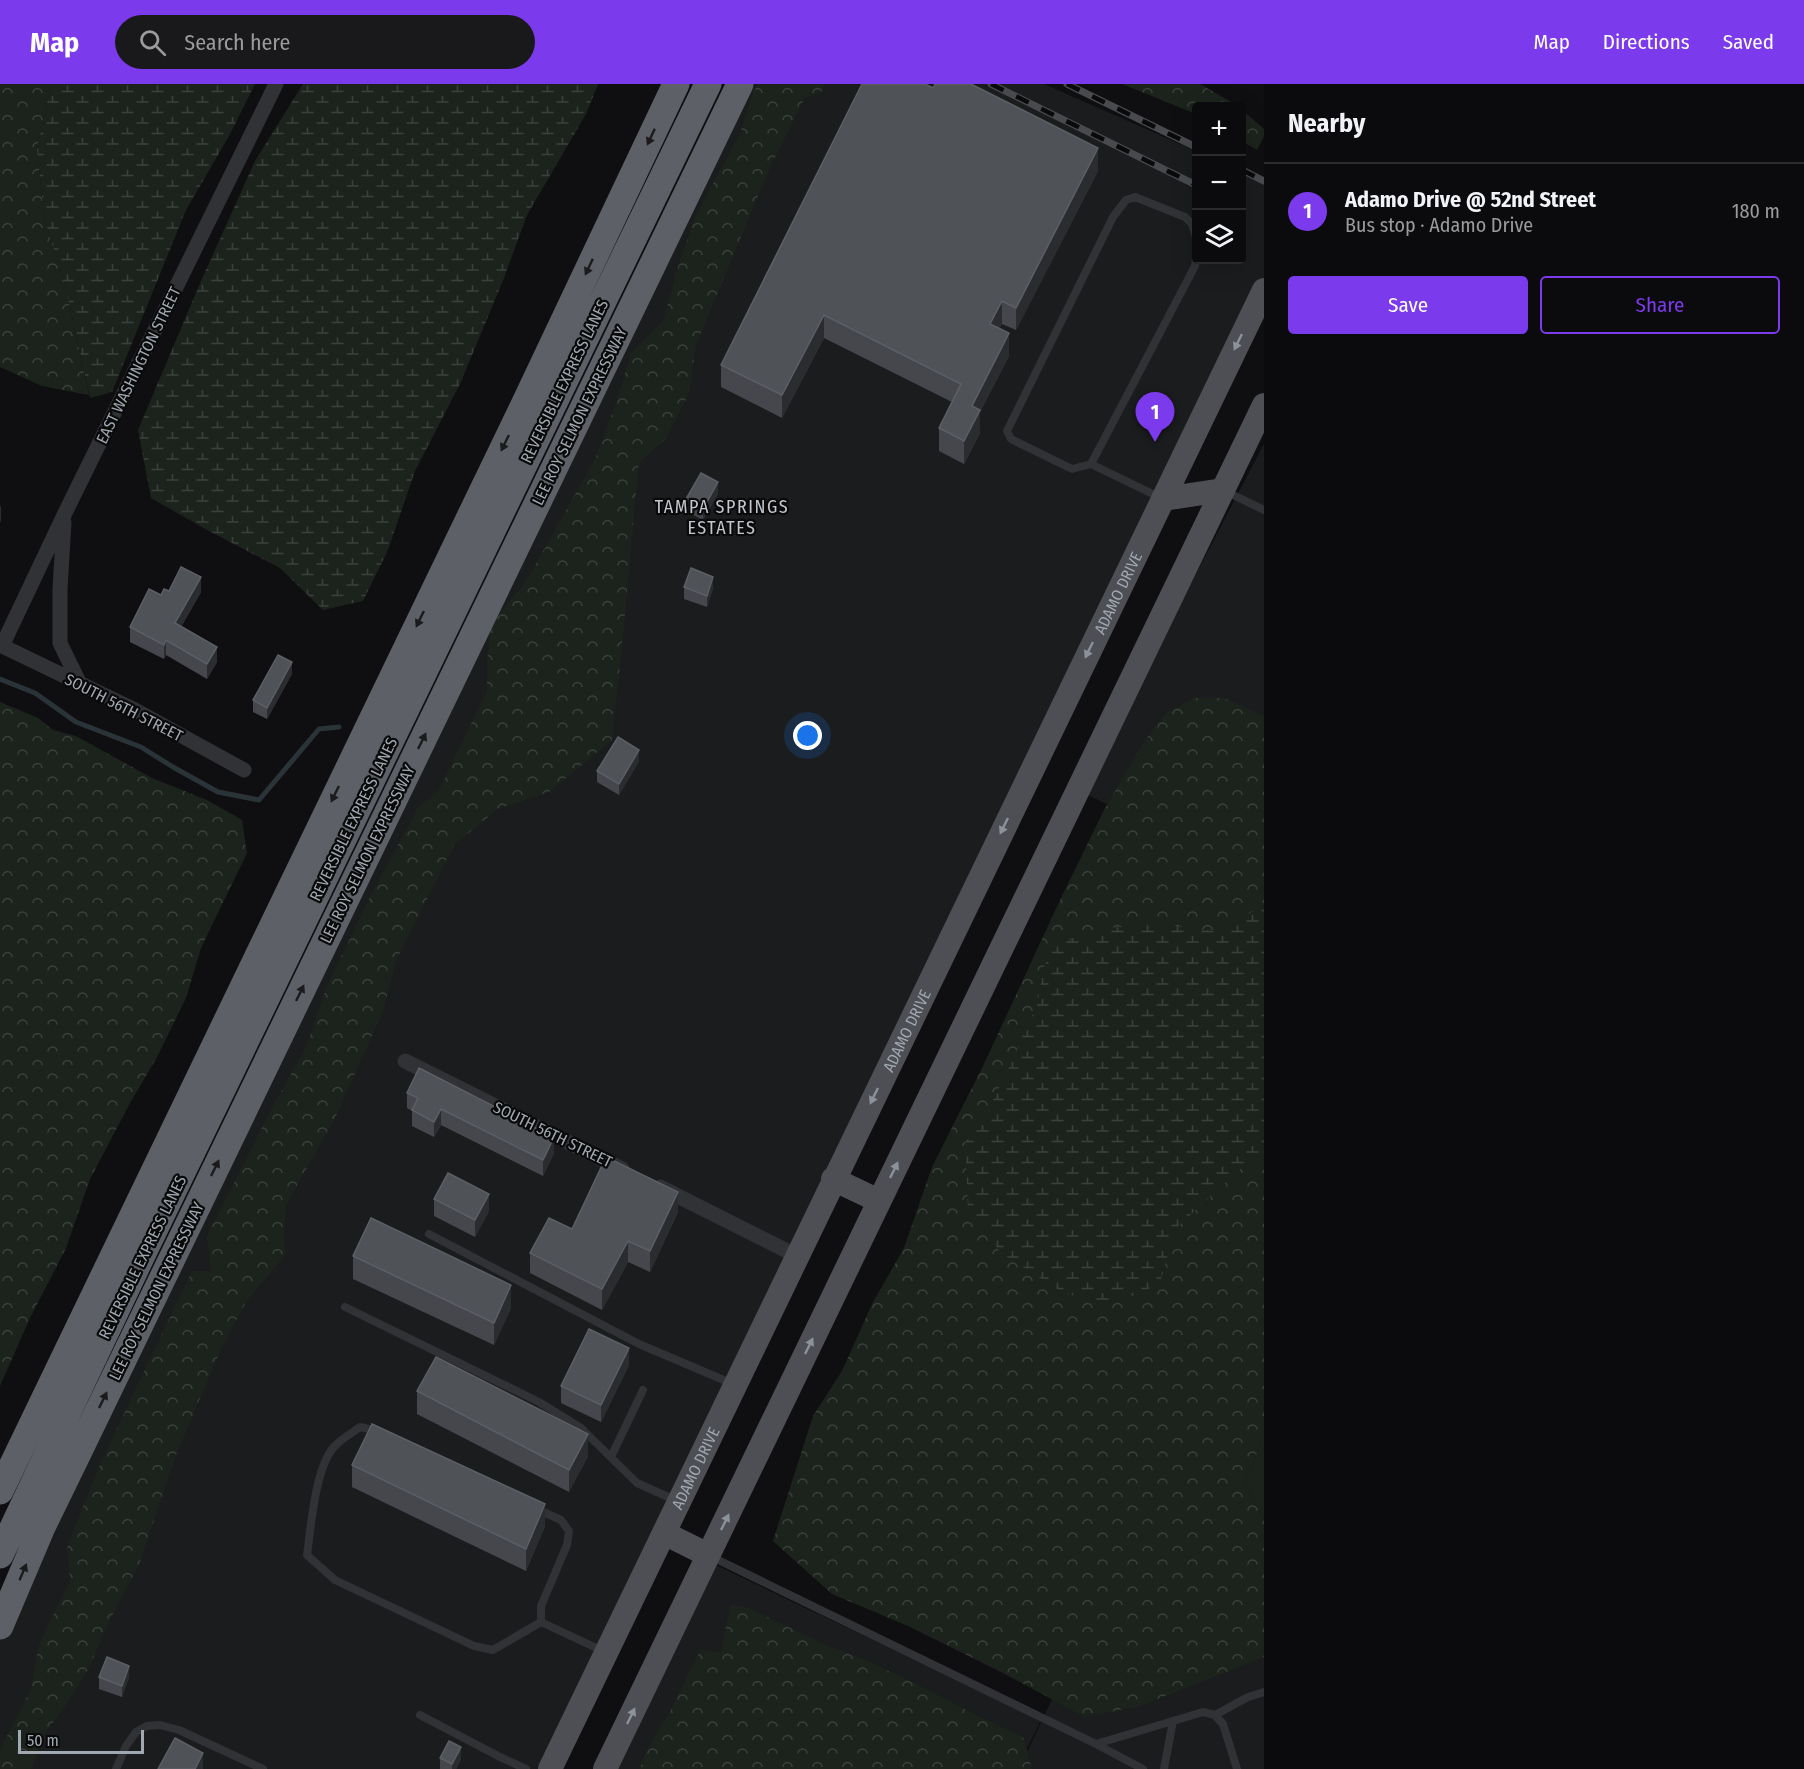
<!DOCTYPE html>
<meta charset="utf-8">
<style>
:root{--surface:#0b0b0d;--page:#19191b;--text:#f1f3f6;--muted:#9a9b9d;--line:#2b2b2e;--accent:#7c3aed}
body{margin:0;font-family:"Fira Sans Condensed",sans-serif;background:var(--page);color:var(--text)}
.controls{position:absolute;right:18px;top:18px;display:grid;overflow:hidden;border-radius:6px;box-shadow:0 6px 24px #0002}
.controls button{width:54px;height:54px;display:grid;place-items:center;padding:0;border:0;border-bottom:2px solid var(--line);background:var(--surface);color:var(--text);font:30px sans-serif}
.scale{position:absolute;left:18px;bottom:15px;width:126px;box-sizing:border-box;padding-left:6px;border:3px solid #a1a8b1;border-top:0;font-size:16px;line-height:21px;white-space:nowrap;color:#a1a8b1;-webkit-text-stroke:4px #0a0a0b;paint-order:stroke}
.you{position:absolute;left:808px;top:652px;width:21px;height:21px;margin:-15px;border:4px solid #fff;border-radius:50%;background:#1a73e8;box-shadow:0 0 0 9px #1a73e833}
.badge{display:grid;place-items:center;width:39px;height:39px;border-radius:50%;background:var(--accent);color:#fff;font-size:20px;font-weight:700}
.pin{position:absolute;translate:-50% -50px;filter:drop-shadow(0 2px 3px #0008)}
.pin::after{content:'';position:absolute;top:32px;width:21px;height:18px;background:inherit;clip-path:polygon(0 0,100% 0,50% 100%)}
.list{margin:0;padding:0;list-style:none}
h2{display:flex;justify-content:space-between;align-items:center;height:78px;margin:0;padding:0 24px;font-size:26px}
h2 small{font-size:20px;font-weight:400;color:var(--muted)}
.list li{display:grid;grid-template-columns:39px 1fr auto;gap:18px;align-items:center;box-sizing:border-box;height:96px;padding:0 24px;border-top:2px solid var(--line)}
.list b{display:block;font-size:22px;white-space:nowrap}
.list p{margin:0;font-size:20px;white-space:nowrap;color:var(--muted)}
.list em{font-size:20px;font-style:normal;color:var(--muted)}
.actions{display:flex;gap:12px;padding:18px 24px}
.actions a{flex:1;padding:14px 0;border:2px solid var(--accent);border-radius:6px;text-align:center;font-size:21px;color:var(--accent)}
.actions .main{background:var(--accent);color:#fff}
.icon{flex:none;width:33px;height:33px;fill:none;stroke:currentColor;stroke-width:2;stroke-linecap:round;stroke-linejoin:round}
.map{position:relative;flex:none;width:1264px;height:1685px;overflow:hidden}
header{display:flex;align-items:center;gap:36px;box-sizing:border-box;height:84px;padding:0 30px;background:var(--accent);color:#fff}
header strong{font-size:28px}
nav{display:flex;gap:33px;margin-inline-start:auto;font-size:21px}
.search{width:420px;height:54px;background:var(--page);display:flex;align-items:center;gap:15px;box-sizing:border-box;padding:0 21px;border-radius:33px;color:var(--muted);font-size:22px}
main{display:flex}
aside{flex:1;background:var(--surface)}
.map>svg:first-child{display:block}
.built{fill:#1b1c1d}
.grass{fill:#1c231c}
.forest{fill:url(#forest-crowns)}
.wetland{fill:url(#wetland-marsh)}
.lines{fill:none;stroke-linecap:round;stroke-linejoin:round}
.stream{stroke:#2a3338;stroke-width:5}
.lane{stroke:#313235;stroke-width:8}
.street{stroke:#313235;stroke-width:15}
.primary{stroke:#4d4f54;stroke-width:24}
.highway{stroke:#5d6066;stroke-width:27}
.rail-casing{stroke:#484a4e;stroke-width:7}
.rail{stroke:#0a0a0b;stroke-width:4.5;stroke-dasharray:14;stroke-linecap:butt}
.wall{fill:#45474c}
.shaded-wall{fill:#2b2c30}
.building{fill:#4f5257;stroke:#5c5f65;stroke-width:1.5}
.oneway{fill:#1b1b1d}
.oneway2{fill:#8c929a}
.labels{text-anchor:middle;stroke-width:4.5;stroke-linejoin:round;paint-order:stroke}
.street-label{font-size:16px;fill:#a1a8b1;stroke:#0a0a0b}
.neighbourhood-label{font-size:18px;letter-spacing:1.5px;fill:#c2c6cd;stroke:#0a0a0b}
</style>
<header>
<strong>Map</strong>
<div class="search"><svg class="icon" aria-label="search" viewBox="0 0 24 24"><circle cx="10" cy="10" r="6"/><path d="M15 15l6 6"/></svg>Search here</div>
<nav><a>Map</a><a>Directions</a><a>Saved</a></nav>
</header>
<main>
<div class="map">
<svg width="1264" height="1685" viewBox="0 0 1264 1685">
<defs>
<pattern id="forest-crowns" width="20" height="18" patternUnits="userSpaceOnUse" patternTransform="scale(1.5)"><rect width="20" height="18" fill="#1c231c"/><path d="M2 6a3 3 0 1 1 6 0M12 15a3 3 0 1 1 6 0" fill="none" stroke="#3a403b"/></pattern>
<pattern id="wetland-marsh" width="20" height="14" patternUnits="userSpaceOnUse" patternTransform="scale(1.5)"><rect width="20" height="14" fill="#1c231c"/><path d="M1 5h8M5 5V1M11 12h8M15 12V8" fill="none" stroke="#3a403b"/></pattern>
</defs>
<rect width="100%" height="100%" fill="#0f0f11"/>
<path class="built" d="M 747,0 L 1044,0 L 1196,67 L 1196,176 L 1242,176 L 1242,87 L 1264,97 L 1264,193 L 1196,337 L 540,1685 L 0,1685 L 0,1553 Z
M 1264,360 L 1264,781 L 1238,785 L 1082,708 Z
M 705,1476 L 1041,1636 L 1017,1685 L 607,1685 Z
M 1264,1513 L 1264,1685 L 1019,1685 L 1061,1596 Z"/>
<path class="grass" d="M 1264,1353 L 1264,1436 L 1245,1397 Z"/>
<path class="forest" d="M 0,0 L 49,0 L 50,5 L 37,65 L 44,133 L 66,205 L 89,311 L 42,302 L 0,283 Z
M 758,0 L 824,0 L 821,9 L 805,13 L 768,88 L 696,261 L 689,309 L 666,355 L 639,378 C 630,470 623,563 612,656 L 549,708 L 498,725 L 454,761 L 396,877 L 383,927 L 336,1032 L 286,1121 L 284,1149 L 285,1171 L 246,1218 L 221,1265 L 176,1371 L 139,1481 L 108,1539 L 89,1584 L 64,1624 L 44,1650 L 31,1685 L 0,1685 L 0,1666 L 31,1605 L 39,1560 L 70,1497 L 67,1464 L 97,1387 L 135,1306 L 192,1187 L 211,1187 L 207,1152 L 271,1026 L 306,963 L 327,902 L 373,807 L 418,724 L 439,706 L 487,607 L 487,578 L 491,540 L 527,496 L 596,373 L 616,319 L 631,269 L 663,238 L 679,179 L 696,131 L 740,50 L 753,9 Z
M 1122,0 L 1200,0 L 1238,22 L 1196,22 L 1196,30 Z
M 1242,26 L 1264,45 L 1264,52 L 1257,66 L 1242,57 Z
M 1194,614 L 1224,614 L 1264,632 L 1264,1353 L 1245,1397 L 1264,1436 L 1264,1573 L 1140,1622 L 1085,1633 L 1005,1590 L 908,1542 L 832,1510 L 773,1457 L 813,1332 L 842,1287 L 872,1220 L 904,1164 L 932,1083 L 983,982 L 1061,814 L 1104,726 L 1146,655 L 1165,630 Z
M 0,618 L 38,634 L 53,646 L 76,652 L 152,694 L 207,716 L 242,736 L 247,769 L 201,864 L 186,914 L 157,973 L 130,1019 L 90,1095 L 66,1164 L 30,1234 L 0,1302 Z
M 730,1521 L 749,1524 L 826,1561 L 868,1577 L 942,1613 L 981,1634 L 1023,1653 L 1032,1685 L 640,1685 L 645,1670 L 673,1622 L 700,1566 L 721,1569 Z"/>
<path class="wetland" d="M 49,0 L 255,0 L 229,52 L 186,126 L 112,308 L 90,314 L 66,205 L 44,133 L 37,65 L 50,5 Z
M 303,0 L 598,0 L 586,30 L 527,131 L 504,194 L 460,300 L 415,387 L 388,466 L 363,517 L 323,526 L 280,484 L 207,446 L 151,414 L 138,346 L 201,197 L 255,77 Z
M 1264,822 L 1264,1073 L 1239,1086 L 1175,1145 L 1160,1199 L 1136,1211 L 1101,1220 L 1062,1208 L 1001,1169 L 968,1124 L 965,1059 L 988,1027 L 1011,979 L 1037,921 L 1044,882 L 1057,860 L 1107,844 L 1162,840 L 1212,847 Z"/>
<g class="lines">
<path class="stream" d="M 0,595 L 35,609 L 76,638 L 141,663 L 173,683 L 218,708 L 259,716 L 319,645 L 339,643"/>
<path class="lane" d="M 1196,153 L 1192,140 L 1185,133 L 1135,113 L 1126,116 L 1113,133 L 1007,347 L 1011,355 L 1072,385 L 1091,380 L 1195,182 L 1196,175
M 1091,380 L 1161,414
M 1225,407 L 1264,426
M 429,1150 L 639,1260 L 733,1300
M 345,1223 L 539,1318 L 581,1344 L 637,1399 L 677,1417
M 378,1347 L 360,1343 C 352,1349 341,1355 334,1363 C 315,1384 311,1443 307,1471 L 335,1496 L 474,1562 L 493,1566 L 541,1538
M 611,1373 L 643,1306
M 537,1425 L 561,1436 L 569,1447 L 567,1461 L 541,1522 L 541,1538 L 605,1568
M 710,1472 L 1096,1660 L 1143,1685
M 420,1631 L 500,1673 L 526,1685
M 1215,1631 L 1248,1613 L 1264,1608
M 1096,1660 L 1203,1628 L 1215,1631 L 1223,1640 L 1237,1685
M 116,1685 L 126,1662 L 136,1648 L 147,1642 L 160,1641 L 179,1646 L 263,1685
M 1164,1685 L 1173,1637"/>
<path class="street" d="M 64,438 L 60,505 L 60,559 L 80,600
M 244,686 L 135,626 L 2,562 L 65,429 L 276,0
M 405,977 L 622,1085
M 660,1103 L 797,1172"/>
<g class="primary">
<path d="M 1163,415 L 1223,406"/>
<path d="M 833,1095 L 879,1117"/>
<path d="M 664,1449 L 708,1471"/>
<path id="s1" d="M 550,1685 L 1264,206"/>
<path d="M 605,1685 L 1264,321"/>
</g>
<path class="highway" d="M 0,1407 L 523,323 L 676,0
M 0,1471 L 143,1169 L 708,0
M 0,1542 L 42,1443 L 78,1369 L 740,0"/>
<defs>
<path id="rail" d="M 991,0 L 1196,101
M 1067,0 L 1196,63
M 1242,86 L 1264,97"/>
</defs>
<use href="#rail" class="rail-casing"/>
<use href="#rail" class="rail"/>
</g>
<path class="wall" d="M 1098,87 L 1016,246 L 1002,240 L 999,244 L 1009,272 L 980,328 L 980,349 L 964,380 L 939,367 L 939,344 L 952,318 L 824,254 L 782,334 L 721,303 L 721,281 Z
M 718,410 L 703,436 L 686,427 L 686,415 Z
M 684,503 L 713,504 L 707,523 L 684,515 Z
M 169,507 L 201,508 L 181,543 L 217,578 L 207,595 L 166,571 L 164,575 L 130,558 L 130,543 Z
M 292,590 L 267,635 L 253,628 L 253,616 Z
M 639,677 L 619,711 L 597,698 L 597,687 Z
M 407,1009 L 554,1069 L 543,1092 L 441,1041 L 434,1053 L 412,1042 L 412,1027 L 407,1024 Z
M 434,1115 L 489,1127 L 475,1153 L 434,1132 Z
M 678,1128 L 650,1188 L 628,1178 L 602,1226 L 530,1189 L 530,1169 L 572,1145 Z
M 353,1172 L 511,1224 L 494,1261 L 353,1195 Z
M 629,1281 L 601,1338 L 561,1319 L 561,1302 Z
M 417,1307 L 588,1372 L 569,1408 L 417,1330 Z
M 352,1381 L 545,1442 L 526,1487 L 352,1403 Z
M 99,1593 L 129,1593 L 122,1613 L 99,1605 Z
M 440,1674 L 461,1675 L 456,1685 L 440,1685 Z"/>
<path class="shaded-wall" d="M 1098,64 L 1098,87 L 1016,246 L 1016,224 Z
M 1002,217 L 1002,240 L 990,262 L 990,240 Z
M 824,231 L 824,254 L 782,334 L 782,311 Z
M 1009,249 L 1009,272 L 980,328 L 980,349 L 964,380 L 964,357 L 972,322 Z
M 718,398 L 718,410 L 703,436 L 703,425 Z
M 1,421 L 1,437 L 0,439 L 0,423 Z
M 201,493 L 201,508 L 175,554 L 175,539 Z
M 713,493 L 713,504 L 707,523 L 707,512 Z
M 166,556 L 166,571 L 164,575 L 164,561 Z
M 217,563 L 217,578 L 207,595 L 207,580 Z
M 292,578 L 292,590 L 267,635 L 267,624 Z
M 639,666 L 639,677 L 619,711 L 619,700 Z
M 441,1025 L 441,1041 L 434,1053 L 434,1038 Z
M 554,1053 L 554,1069 L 543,1092 L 543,1076 Z
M 678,1108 L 678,1128 L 650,1188 L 650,1167 Z
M 489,1110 L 489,1127 L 475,1153 L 475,1136 Z
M 628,1157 L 628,1178 L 602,1226 L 602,1205 Z
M 511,1201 L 511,1224 L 494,1261 L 494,1239 Z
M 629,1264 L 629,1281 L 601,1338 L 601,1321 Z
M 588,1350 L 588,1372 L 569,1408 L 569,1386 Z
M 545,1420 L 545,1442 L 526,1487 L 526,1465 Z
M 129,1582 L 129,1593 L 122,1613 L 122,1602 Z
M 461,1663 L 461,1675 L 456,1685 L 452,1685 L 452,1680 Z
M 203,1669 L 203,1685 L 195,1685 Z"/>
<path class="building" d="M 862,0 L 925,0 L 933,4 L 935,0 L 971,0 L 1098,64 L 1016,224 L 1002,217 L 990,240 L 1009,249 L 972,322 L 980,326 L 964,357 L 939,344 L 961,300 L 824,231 L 782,311 L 721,281 Z
M 701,389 L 718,398 L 703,425 L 686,415 Z
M 181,483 L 201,493 L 175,539 L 217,563 L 207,580 L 166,556 L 164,561 L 130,543 L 149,505 L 161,511 L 164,505 L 169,507 Z
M 691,484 L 713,493 L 707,512 L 684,503 Z
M 278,571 L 292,578 L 267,624 L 253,616 Z
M 618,653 L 639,666 L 619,700 L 597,687 Z
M 419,984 L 554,1053 L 543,1076 L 441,1025 L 434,1038 L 412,1026 L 418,1014 L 407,1009 Z
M 606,1073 L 678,1108 L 650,1167 L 628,1157 L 602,1205 L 530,1169 L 549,1134 L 572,1145 Z
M 448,1089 L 489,1110 L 475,1136 L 434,1115 Z
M 371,1134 L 511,1201 L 494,1239 L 353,1172 Z
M 589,1245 L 629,1264 L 601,1321 L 561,1302 Z
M 436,1273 L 588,1350 L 569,1386 L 417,1307 Z
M 372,1340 L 545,1420 L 526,1465 L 352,1381 Z
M 107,1573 L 129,1582 L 122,1602 L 99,1593 Z
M 175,1654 L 203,1669 L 195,1685 L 158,1685 Z
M 449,1657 L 461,1663 L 452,1680 L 440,1674 Z"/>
<defs><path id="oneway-solid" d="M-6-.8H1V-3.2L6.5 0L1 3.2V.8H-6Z" transform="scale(1.5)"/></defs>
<g class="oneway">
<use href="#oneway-solid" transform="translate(651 53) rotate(115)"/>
<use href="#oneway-solid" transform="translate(589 183) rotate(115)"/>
<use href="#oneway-solid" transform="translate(505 359) rotate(116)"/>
<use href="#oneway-solid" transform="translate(420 535) rotate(116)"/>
<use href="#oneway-solid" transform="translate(422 657) rotate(-64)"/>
<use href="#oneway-solid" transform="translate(335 710) rotate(116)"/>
<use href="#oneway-solid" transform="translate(300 909) rotate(-64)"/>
<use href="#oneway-solid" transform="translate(215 1084) rotate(-64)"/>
<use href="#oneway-solid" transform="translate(103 1316) rotate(-64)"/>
<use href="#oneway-solid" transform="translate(23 1488) rotate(-67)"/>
</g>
<g class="oneway2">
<use href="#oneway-solid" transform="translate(1238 258) rotate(116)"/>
<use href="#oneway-solid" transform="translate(1089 566) rotate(116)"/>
<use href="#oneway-solid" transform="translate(1004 742) rotate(116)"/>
<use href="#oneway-solid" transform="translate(874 1012) rotate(116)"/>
<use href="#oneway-solid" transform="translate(894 1086) rotate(-64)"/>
<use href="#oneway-solid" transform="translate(809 1262) rotate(-64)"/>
<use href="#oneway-solid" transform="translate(725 1438) rotate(-64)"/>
<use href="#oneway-solid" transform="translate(631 1632) rotate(-64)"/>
</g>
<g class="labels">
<g class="street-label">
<text transform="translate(138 281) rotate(-64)" y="6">EAST WASHINGTON STREET</text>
<text transform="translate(564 297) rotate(-64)" y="6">REVERSIBLE EXPRESS LANES</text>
<text transform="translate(579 332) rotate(-64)" y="6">LEE ROY SELMON EXPRESSWAY</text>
<text dy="6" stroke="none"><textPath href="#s1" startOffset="1306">ADAMO DRIVE</textPath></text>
<text transform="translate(124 623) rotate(27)" y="6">SOUTH 56TH STREET</text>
<text transform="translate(353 735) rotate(-64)" y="6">REVERSIBLE EXPRESS LANES</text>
<text transform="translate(367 770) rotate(-64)" y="6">LEE ROY SELMON EXPRESSWAY</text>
<text dy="6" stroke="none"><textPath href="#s1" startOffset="820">ADAMO DRIVE</textPath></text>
<text transform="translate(553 1050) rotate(26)" y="6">SOUTH 56TH STREET</text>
<text transform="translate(142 1173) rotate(-64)" y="6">REVERSIBLE EXPRESS LANES</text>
<text transform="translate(156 1207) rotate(-64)" y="6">LEE ROY SELMON EXPRESSWAY</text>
<text dy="6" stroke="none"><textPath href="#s1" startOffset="334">ADAMO DRIVE</textPath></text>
</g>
<g class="neighbourhood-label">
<text x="722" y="429">TAMPA SPRINGS<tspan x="722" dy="21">ESTATES</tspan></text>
</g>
</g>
</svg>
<div class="controls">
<button>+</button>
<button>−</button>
<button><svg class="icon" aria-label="layers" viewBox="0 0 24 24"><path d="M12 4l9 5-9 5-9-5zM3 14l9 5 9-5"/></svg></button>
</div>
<div class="scale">50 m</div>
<div class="you"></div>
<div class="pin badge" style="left:1155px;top:358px">1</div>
</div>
<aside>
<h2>Nearby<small></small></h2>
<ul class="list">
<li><span class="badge">1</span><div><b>Adamo Drive @ 52nd Street</b><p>Bus stop · Adamo Drive</p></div><em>180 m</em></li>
</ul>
<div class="actions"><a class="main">Save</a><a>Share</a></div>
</aside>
</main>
